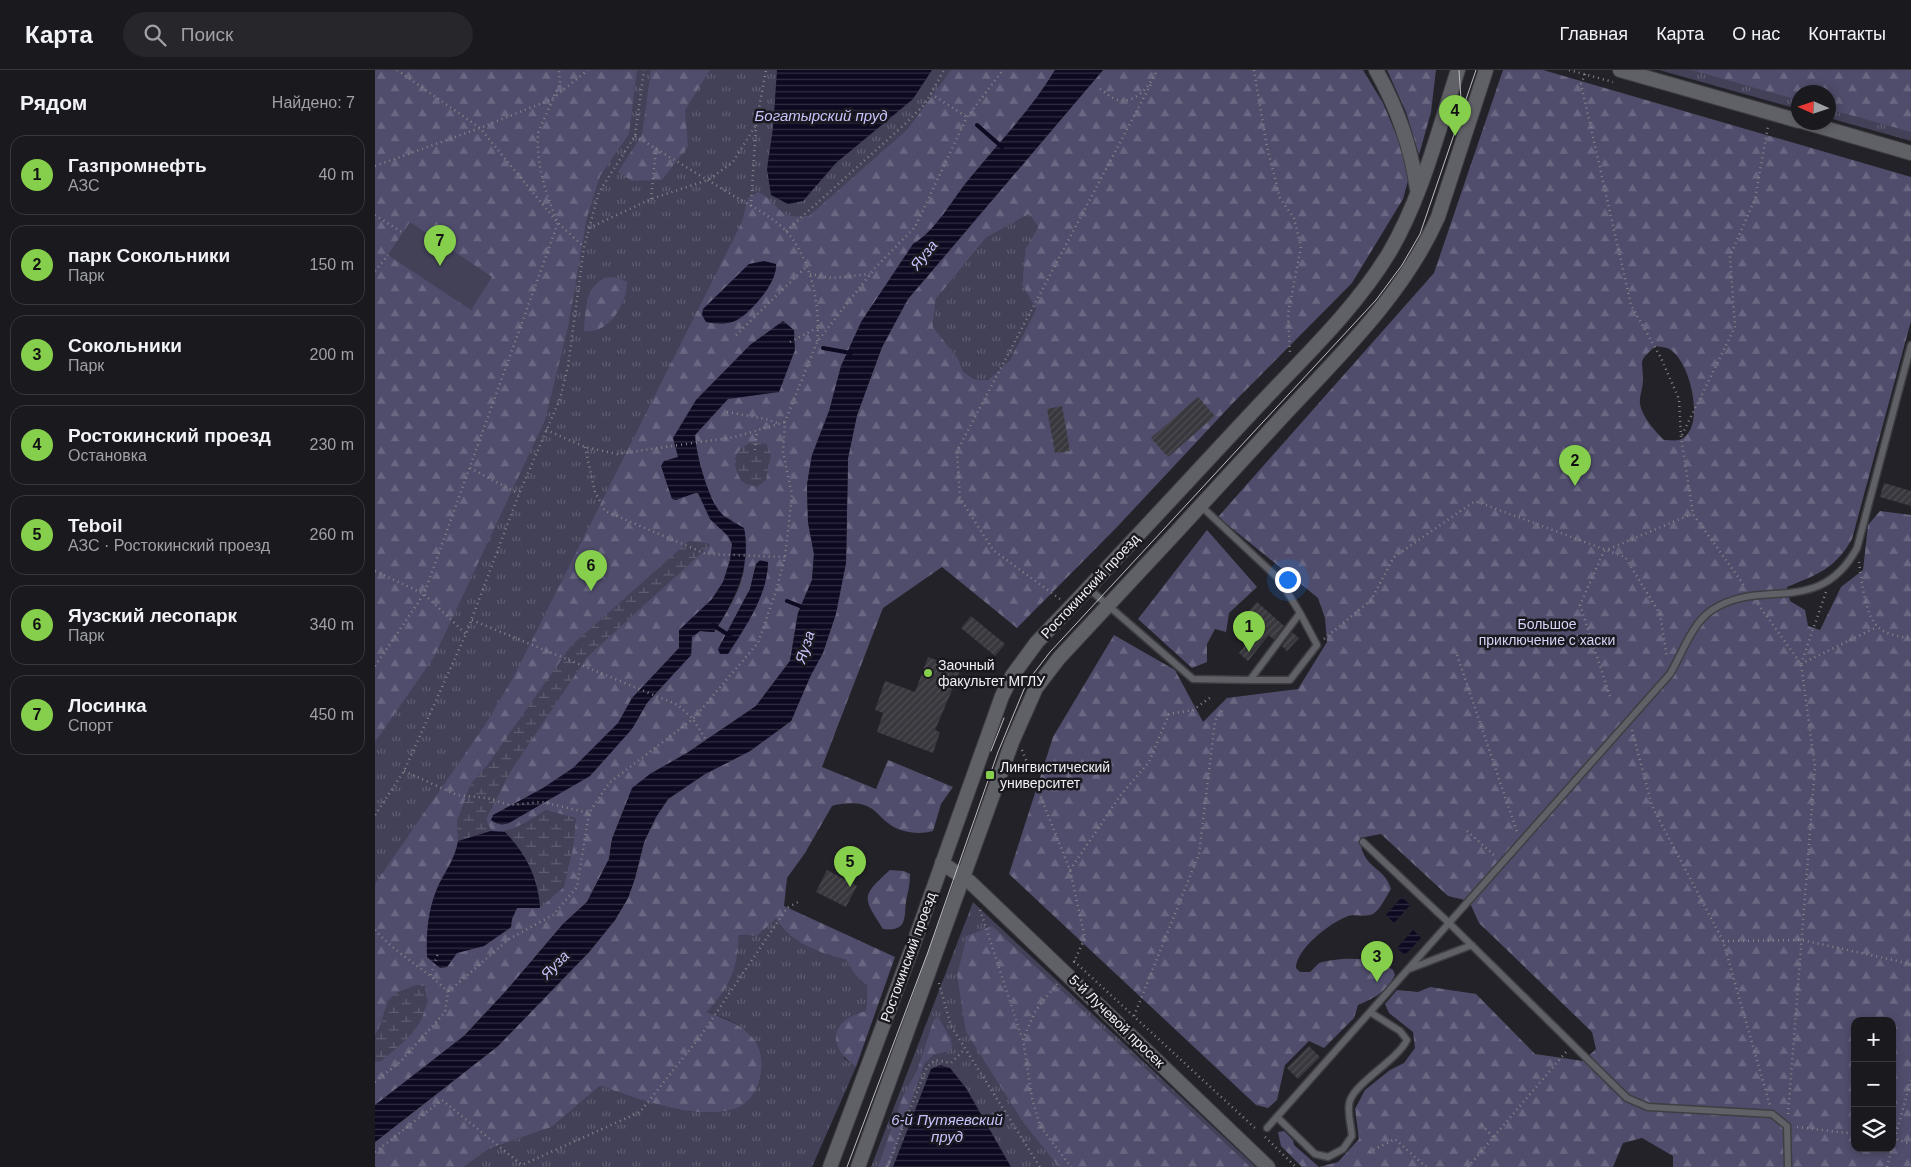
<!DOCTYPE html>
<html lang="ru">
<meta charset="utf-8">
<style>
:root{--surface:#1a1a1e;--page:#27272b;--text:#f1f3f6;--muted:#9fa1a4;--line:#38383c;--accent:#86cf4c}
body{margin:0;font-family:Arial,sans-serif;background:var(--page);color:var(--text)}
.controls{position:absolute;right:15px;bottom:15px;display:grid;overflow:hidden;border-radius:10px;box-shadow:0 2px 8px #0003}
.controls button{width:45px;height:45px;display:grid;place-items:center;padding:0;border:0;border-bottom:1px solid var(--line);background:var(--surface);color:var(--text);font:25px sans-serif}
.compass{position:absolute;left:1416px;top:15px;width:45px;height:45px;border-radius:50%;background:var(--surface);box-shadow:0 2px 8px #0003;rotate:273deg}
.you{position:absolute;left:912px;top:509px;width:18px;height:18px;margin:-12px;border:4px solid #fff;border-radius:50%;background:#1a73e8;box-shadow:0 0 0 8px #1a73e833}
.badge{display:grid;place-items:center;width:32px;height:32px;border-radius:50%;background:var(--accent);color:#111;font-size:16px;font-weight:700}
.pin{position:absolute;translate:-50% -41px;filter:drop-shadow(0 1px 2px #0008)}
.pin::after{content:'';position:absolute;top:26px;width:18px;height:15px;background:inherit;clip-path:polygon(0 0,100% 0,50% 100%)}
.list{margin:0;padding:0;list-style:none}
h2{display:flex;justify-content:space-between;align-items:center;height:65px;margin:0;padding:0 20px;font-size:21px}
h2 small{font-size:16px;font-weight:400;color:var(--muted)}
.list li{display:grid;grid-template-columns:32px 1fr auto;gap:15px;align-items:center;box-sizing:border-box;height:80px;margin:0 10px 10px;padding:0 10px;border:1px solid var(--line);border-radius:15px}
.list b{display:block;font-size:19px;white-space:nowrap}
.list p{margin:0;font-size:16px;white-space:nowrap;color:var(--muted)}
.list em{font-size:16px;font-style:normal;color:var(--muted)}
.icon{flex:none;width:28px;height:28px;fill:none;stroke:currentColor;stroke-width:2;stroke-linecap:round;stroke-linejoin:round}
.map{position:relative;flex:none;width:1536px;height:1097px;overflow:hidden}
header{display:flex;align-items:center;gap:30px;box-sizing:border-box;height:70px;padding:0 25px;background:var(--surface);border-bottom:1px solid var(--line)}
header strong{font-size:24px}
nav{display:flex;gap:28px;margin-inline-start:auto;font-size:18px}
.search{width:350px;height:45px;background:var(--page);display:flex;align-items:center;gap:12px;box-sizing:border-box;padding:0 18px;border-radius:28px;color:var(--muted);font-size:19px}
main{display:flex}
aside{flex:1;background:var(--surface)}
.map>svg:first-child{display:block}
.grass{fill:url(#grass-tufts)}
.forest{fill:url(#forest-firs);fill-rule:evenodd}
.wetland{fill:url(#wetland-marsh)}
.pitch{fill:#424158}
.water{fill:url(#water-rules)}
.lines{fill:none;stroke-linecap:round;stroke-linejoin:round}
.stream{stroke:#0d0921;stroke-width:4}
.building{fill:url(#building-hatch)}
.service-casing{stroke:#3e3e43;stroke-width:9}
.tertiary-casing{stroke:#3e3e43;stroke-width:16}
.secondary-casing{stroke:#3e3e43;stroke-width:16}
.path{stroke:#85858a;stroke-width:2.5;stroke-dasharray:1 4;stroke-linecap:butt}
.service{stroke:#606067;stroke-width:6}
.tertiary{stroke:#606067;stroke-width:14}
.secondary{stroke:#606067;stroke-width:14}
.tram{stroke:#bdbdc2;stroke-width:1}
.poi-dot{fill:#86cf4c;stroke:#19191f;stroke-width:2}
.labels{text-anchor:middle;stroke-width:5;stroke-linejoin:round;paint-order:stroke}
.street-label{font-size:14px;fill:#f1f1f5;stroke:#19191f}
.park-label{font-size:14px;fill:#d5d3f6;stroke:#19191f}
.poi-label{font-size:14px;fill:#f1f1f5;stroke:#19191f;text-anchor:start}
.water-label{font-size:15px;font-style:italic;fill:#c7c3fc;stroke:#19191f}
</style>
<header>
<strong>Карта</strong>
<div class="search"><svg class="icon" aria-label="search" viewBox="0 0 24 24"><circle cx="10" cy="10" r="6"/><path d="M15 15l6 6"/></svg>Поиск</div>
<nav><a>Главная</a><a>Карта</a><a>О нас</a><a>Контакты</a></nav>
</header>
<main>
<aside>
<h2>Рядом<small>Найдено: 7</small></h2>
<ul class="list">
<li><span class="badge">1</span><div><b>Газпромнефть</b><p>АЗС</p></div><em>40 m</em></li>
<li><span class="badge">2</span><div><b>парк Сокольники</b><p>Парк</p></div><em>150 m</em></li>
<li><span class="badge">3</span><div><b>Сокольники</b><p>Парк</p></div><em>200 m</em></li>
<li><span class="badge">4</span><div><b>Ростокинский проезд</b><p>Остановка</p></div><em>230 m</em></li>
<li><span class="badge">5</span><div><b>Teboil</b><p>АЗС · Ростокинский проезд</p></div><em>260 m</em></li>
<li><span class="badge">6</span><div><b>Яузский лесопарк</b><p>Парк</p></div><em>340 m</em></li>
<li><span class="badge">7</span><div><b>Лосинка</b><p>Спорт</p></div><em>450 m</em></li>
</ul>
</aside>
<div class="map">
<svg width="1536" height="1097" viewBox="0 0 1536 1097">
<defs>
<pattern id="grass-tufts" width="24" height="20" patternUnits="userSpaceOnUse" patternTransform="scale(1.25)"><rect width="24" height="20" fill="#424158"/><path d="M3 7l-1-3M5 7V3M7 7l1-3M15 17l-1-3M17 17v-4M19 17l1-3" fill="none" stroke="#5e5d71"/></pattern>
<pattern id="forest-firs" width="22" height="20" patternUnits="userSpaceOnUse" patternTransform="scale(1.25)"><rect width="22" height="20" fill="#4f4d6b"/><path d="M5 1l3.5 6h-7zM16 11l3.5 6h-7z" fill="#696781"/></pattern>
<pattern id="wetland-marsh" width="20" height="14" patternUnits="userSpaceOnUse" patternTransform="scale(1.25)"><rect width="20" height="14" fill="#424158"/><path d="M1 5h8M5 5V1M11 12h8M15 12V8" fill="none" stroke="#5e5d71"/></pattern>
<pattern id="water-rules" width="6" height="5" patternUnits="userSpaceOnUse" patternTransform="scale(1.25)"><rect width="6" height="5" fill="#0d0921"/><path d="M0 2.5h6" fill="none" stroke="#312d42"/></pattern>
<pattern id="building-hatch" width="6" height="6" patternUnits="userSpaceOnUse" patternTransform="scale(1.25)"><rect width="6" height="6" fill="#38383e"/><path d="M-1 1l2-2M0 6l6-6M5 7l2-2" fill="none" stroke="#4c4c51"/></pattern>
</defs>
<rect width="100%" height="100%" fill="#222228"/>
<path class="grass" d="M 0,0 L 680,0 L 52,997 L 0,1035 Z
M 1284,0 L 1536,0 L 1536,71 L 1454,48 L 1454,22 L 1424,22 L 1423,39 Z
M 654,144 L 663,157 L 650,179 L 647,215 L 661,239 L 635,290 L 613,310 L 599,309 L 588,301 L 583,288 L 558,257 L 561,229 L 611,168 Z
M 598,832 L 881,1097 L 496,1097 Z
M 401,849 C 417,875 444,882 471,890 L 480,905 L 492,916 L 491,941 L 469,988 L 481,997 L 437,1097 L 89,1097 L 114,1079 L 177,1057 L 225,1016 C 264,1029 318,1051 360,1039 C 385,1032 396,988 378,968 C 365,953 350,948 332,942 C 351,921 362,894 364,865 L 382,866 Z"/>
<path class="forest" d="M 0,0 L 262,0 L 254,64 L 225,106 L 212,147 L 193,257 L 170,350 L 59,587 L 0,672 Z
M 276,0 L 335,0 L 310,40 L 313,76 L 287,110 L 257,111 L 243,102 L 267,65 Z
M 576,0 L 680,0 C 656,40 624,72 595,108 C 577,129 562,160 538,174 L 466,296 L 454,341 L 437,385 L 432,415 L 433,452 L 439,484 L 437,510 L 423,543 L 415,591 L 381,636 L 312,683 L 275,704 L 247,745 L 237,769 L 234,789 L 212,832 L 188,854 L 131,921 L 89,966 L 0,1035 L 0,992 L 6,991 C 28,973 45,958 53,930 L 42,915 C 3,929 17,933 0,965 L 0,814 L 110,655 L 138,608 L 367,152 L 373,128 L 383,122 C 408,134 399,150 434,146 L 533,59 ZM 374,194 L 393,220 L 352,216 ZM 375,275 L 404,322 L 353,329 L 320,365 C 321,383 333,430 346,444 C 348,446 354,448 357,449 C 361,462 368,477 369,491 C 372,509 350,547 339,562 L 325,561 L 317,567 L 316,585 L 272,633 L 257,659 L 215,706 L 168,718 L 198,698 L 243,653 L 257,628 L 304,578 L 348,512 L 355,490 L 357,474 L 353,466 L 335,449 L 323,423 L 311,426 L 289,391 L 303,387 ZM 314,471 L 331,473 L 335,475 L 212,587 L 135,702 L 111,749 L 116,761 C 138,763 153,751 171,740 L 165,838 L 142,838 L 137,849 L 136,858 L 109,876 L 82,883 L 72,897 L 64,815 L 80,789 L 83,771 L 82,751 L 96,714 ZM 393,492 L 387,520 L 346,574 L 375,519 L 381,494 Z
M 728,0 L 988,0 L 1008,33 L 1023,69 L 1034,107 L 1028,129 L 977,213 L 857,334 L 742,457 L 642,558 L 567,497 L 508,538 L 447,697 L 501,719 L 513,690 L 578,717 L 566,734 L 558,761 C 544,765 525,763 513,753 C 506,748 500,739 492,736 C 482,732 467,733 457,736 L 430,783 L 412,808 L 409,836 L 520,887 L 481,997 C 451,976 455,950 491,941 L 492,916 L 480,905 L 471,890 C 444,882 417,875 401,849 L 382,866 L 364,865 C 362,900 355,916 332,942 C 350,949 365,953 378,968 C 396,988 385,1032 360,1039 C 318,1051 264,1029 225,1016 L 177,1057 L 114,1079 L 89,1097 L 0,1097 L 0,1072 L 123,976 L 214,882 L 240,850 L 253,828 L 260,808 L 269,772 L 281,747 L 293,729 L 330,704 L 375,681 L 416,651 L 435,607 L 471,493 L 473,388 L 482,345 L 507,277 L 533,229 ZM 654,144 L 663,157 L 650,179 L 647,215 L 661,239 L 635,290 L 613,310 L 599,309 L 588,301 L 583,288 L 558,257 L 561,229 L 611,168 Z
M 1012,0 L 1061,0 L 1056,42 L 1044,85 L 1031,42 Z
M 1128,0 L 1168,0 L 1536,107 L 1536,251 L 1477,469 C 1460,499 1443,504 1412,517 L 1415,531 L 1430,540 L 1433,556 L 1445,560 L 1466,517 L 1488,500 L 1493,455 L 1505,441 L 1536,445 L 1536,1097 L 1298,1097 L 1298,1086 L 1267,1068 L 1248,1073 L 1238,1097 L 927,1097 L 906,1076 L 903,1062 L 909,1061 L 918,1070 L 919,1075 L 944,1097 L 963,1092 L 984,1069 L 980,1039 L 990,1020 L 1015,1000 L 1029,993 L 1040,978 L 1038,962 L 1014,943 L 1010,934 L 1022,920 L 1043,922 L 1055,917 L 1101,924 L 1160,984 L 1208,991 L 1221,979 L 1217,962 L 1104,853 L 1094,831 L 1073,826 L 1006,764 L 985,768 C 987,800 1009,795 1016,819 C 1011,826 1006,839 998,844 C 989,848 979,843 971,847 C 955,853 921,879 921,898 L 925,902 L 935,902 L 944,893 C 965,887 1000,886 1018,900 L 1020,905 C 1011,922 1000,928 983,935 L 979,948 L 949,978 L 934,971 L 910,995 L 902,1030 L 893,1038 L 881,1035 L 634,804 L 678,667 L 739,565 L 800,600 L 828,652 L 852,628 L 923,619 L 952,572 L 950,548 L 943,528 L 843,447 L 1059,203 ZM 1280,276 C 1284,277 1289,277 1292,278 C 1315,286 1333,361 1304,370 C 1300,371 1293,370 1289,370 C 1280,361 1267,347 1265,334 C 1264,326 1268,318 1268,310 C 1268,288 1262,294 1280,276 ZM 1480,951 L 1517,951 L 1517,1078 L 1480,1078 Z
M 1317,0 L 1536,0 L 1536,62 L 1454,39 L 1454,22 L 1424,22 L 1423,30 Z
M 233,207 L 243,208 L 252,212 C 252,233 234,265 209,261 C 211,240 209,215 233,207 Z
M 832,460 L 882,517 L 854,543 L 851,562 L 840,559 L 832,574 L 832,592 L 817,598 L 763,549 Z
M 515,800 L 529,801 L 535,804 C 535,815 533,821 531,832 C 529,847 533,862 508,859 C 487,827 486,826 515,800 Z
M 617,856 L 869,1091 L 875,1097 L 684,1097 L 648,1052 L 591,962 L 582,905 L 592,866 Z
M 563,947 L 576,969 L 577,978 L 575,981 L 558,985 L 549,994 L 514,1097 L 503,1097 L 528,1026 L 542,1001 L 559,949 Z"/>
<path class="wetland" d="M 378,372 L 391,374 L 396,385 L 391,410 L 382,417 L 368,413 C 356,395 356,380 378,372 Z
M 314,471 L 335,475 L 212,587 L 135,702 L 111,749 L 116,761 L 83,771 L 82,751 L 96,714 L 113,694 L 196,576 Z
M 171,740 L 201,748 L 198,778 L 189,817 L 165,838 C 163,809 150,783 130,762 L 150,753 Z
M 42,915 L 50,916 C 57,953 31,970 6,991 L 0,992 L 0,965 L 7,953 L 13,930 L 23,922 Z"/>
<path class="pitch" d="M 35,152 L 117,207 L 96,240 L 13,185 Z"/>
<path class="water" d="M 402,0 L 557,0 L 538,29 L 461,93 L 428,131 L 413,134 L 396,125 L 392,99 L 398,58 Z
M 680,0 L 728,0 L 533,229 L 507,277 L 482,345 L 473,388 L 471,493 L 461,544 L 448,583 L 435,607 L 416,651 L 375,681 L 330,704 L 293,729 L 281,747 L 269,772 L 260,808 L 253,828 L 240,850 L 214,882 L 123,976 L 0,1072 L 0,1035 L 89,966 L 131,921 L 188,854 L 212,832 L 234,789 L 237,769 L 257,718 L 275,704 L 312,683 L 381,636 L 415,591 L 423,543 L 437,510 L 439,484 L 433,452 L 432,415 L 437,385 L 454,341 L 466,296 L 486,252 L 538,174 C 562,160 577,129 595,108 C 624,72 656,40 680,0 Z
M 389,191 L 401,194 C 403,211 377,242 362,250 C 352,255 342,254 331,252 L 327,245 L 328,239 L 374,194 Z
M 408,251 L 419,260 L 420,280 L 404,322 L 353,329 L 320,365 C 321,384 333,429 346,443 C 351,449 363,454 369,458 C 377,495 359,532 339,562 L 325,561 L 317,567 L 316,585 L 272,633 L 257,659 L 215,706 L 134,753 C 126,756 122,754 116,750 L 118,745 L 168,718 L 198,698 L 243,653 L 257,628 L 304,578 L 304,560 L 337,529 L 348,512 L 355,490 L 357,474 L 353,466 L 335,449 L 323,423 L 320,423 L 301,430 L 297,429 L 286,396 L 289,391 L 303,387 L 298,368 L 321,330 L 375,275 Z
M 385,490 L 393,492 C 393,525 370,558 353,584 L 345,584 L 343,579 L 375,519 L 381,494 Z
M 116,761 L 130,762 C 151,784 163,807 165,838 L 142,838 L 137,849 L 136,857 L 109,876 L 82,883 L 72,897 L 65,898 L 52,887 C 51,861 53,838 64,814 C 72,799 80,788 83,771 Z
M 1027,827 L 1035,835 L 1019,853 L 1011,845 Z
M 1038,860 L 1046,868 L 1030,885 L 1022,878 Z
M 565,995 L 575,998 L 591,1018 L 636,1097 L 518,1097 L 556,999 Z"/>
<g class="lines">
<path class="stream" d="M 602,55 L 627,77
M 448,278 L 476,283
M 412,531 L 430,538
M 338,555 L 352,564 L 356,564"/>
</g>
<path class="building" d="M 823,327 L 840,346 L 793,387 L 776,368 Z
M 687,336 L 695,381 L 680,383 L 672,339 Z
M 1509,413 L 1536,421 L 1536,436 L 1505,427 Z
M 882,532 L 909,556 L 899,570 L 894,565 L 873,591 L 864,583 L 885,558 L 870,545 Z
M 596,546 L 630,574 L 620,586 L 586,558 Z
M 917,562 L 924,568 L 912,581 L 907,576 Z
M 553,587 L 586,599 L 560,660 L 565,662 L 558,683 L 502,662 L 508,643 L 500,640 L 510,611 L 540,622 Z
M 452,800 L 482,816 L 471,837 L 441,822 Z
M 934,976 L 945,987 L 923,1009 L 912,998 Z"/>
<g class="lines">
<defs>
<path id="service" d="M 713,518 L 818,609 L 875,610 L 925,543 L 905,510 L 826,436
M 875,610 L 915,610 L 942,575 L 925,543
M 988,772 L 1074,853 L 1252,1028 L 1273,1037 L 1397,1044 L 1412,1056 L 1413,1097
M 1034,899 L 1097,875
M 902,1047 L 940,1084 L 953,1087 L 968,1079 L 977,1066 C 976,1056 973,1045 974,1035 C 975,1015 1021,992 1032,970 L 1025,961 L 995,942
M 892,1058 L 1295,604 C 1307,584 1317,553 1337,540 C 1386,507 1444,548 1482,478 L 1536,275"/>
<path id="tertiary" d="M 1245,0 L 1424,51
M 1429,52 L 1536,83
M 567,793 L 595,812 L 893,1097"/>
<path id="secondary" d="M 1001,0 C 1022,37 1036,77 1042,119
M 455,1097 L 536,881 L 627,626 L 637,606 L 662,572 C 737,494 810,414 884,335 C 928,288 981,238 1014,183 C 1047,127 1063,61 1083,0
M 483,1097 L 637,672 L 661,618 L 684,588 C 759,508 834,427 908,346 C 965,285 1029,224 1063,147 L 1111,0"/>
</defs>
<use href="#service" class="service-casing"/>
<use href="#tertiary" class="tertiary-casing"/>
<use href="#secondary" class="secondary-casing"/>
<path class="path" d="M 22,0 L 105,58 L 183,153 L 209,177
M 879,0 L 892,77 L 905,128 L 919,148 L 926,177 L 913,244 L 915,284
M 1194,0 L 1238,12
M 1210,4 L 1206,14 L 1256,235 L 1286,288 L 1304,329 L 1306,367 L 1318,444 L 1371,518
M 725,19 C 730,22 737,29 743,30 C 761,34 776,15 782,0
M 556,24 L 592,47
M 260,66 C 293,86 326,106 359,126 C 375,135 401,149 413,163 C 436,191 446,236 442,272
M 0,96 L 105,58 L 177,29 L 213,0
M 276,129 L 281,79
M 376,136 L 381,55 L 391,0
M 0,145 L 28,163
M 214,158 L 276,129 L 333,110 L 358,92 L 381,55
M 411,161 L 530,54 L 550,34 L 569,0
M 0,201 L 13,185
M 435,204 L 457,208 L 495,204
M 361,265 L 432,196
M 415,272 L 444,257
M 352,342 L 391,349 L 402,353
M 171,360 L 210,377 L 242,384 L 360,367 L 410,352
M 1307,365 L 1360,257 L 1355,186 L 1380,129 L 1393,56
M 210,377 L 220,422 L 230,441 L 331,484 L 410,487
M 380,380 L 382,360
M 95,398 L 144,424
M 1484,492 C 1487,511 1489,543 1503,557 C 1511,565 1525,566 1536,569
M 0,501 L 49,524 L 91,564
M 685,529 L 618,480 L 585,428 L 582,381 L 777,12
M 1383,534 L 1426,594 L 1440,697 L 1413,1045
M 97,550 L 303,635 L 318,649 L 331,670
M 949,569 L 996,530 L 1019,487 L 1100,431 L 1250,487 L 1285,544 L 1292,588
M 1082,585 L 1142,762
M 1426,594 L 1451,522
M 1426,594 L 1502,557
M 0,596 L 49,524 L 183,153 C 171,125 161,95 163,63 L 185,13 L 184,0
M 1235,626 L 1205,535 L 1229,481 L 1317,444
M 1257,660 L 1277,736 L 1348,871 L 1395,1036
M 647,680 L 695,800 L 710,868 L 698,894
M 29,701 L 82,725 L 112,728 L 134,735 L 167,732 L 214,743
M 0,745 L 29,701 L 91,564 L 144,424 L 185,329 L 193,296 L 209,177 L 224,122 L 260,66 L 269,0
M 1092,761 L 1121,787
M 695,800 L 745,726 L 774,692 L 794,644 L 818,640 L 836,627
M 605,840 L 647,968
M 0,860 C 21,884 51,899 73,922
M 1348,871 L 1427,870 L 1536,894
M 699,891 L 882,1060
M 56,905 L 63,883
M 564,913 L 576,956 L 665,1097
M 682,914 L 661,940 L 648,969 L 657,1028 L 665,1056 L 696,1097
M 759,946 L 824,784 L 840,651 L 848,640
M 0,1012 L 26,991 L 70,942 L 73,922 L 134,869 L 178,845 L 202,817 L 214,743 L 234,713 L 318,649 L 383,573 L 401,521 L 410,487 L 417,425 L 408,382 L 410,352 L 442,272 L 500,198 L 540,157 L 592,47 L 628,0
M 1107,1055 L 1118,1067
M 1422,1057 L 1480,1064
M 890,1067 L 921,1097
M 1517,1068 L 1536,1074
M 1517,1078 L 1536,1010
M 0,1082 L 67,1030 L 147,1095 L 265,1042 L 327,964 L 412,838 L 425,831
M 994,1082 L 1020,1069 L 1050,1096 L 1055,1097
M 512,1097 L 552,997 L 560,990 L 576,993 L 589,980
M 1093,1097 L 1191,982
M 1512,1097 L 1517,1078"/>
<use href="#service" class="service"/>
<use href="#tertiary" class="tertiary"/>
<use href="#secondary" class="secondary"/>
<path class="tram" d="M 1084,0 L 1086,29
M 616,681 L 629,648
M 472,1097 L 553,882 L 623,682 L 652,612 L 675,582 L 1001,230 L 1027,195 L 1045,164 L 1101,0"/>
</g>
<g class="poi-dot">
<circle cx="553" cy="603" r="5"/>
<rect x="610" y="700" width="10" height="10" rx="2.5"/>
</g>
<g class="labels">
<g class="street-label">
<text transform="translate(715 516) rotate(-47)" y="5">Ростокинский проезд</text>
<text transform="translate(533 887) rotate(-70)" y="5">Ростокинский проезд</text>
<text transform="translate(742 951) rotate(44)" y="5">5-й Лучевой просек</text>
</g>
<g class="park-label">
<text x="1172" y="559">Большое<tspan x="1172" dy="16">приключение с хаски</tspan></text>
</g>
<g class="poi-label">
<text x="563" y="600">Заочный<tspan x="563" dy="16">факультет МГЛУ</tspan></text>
<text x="625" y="702">Лингвистический<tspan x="625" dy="16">университет</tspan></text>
</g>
<g class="water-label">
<text x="446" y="51">Богатырский пруд</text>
<text transform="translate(549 185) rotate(-51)" y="5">Яуза</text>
<text transform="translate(430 577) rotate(-72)" y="5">Яуза</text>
<text transform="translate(180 895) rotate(-46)" y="5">Яуза</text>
<text x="572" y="1055">6-й Путяевский<tspan x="572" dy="17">пруд</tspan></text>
</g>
</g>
</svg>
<div class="controls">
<button>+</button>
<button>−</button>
<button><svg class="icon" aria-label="layers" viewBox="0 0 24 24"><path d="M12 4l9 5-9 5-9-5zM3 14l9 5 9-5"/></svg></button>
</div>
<svg class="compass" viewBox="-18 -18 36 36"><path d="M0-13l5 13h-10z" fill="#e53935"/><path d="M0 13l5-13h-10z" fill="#9fa1a4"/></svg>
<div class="you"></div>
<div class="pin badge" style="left:874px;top:582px">1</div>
<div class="pin badge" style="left:1200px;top:416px">2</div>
<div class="pin badge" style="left:1002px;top:912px">3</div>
<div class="pin badge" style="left:1080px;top:66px">4</div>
<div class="pin badge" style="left:475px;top:817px">5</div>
<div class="pin badge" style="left:216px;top:521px">6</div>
<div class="pin badge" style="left:65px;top:196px">7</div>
</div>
</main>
